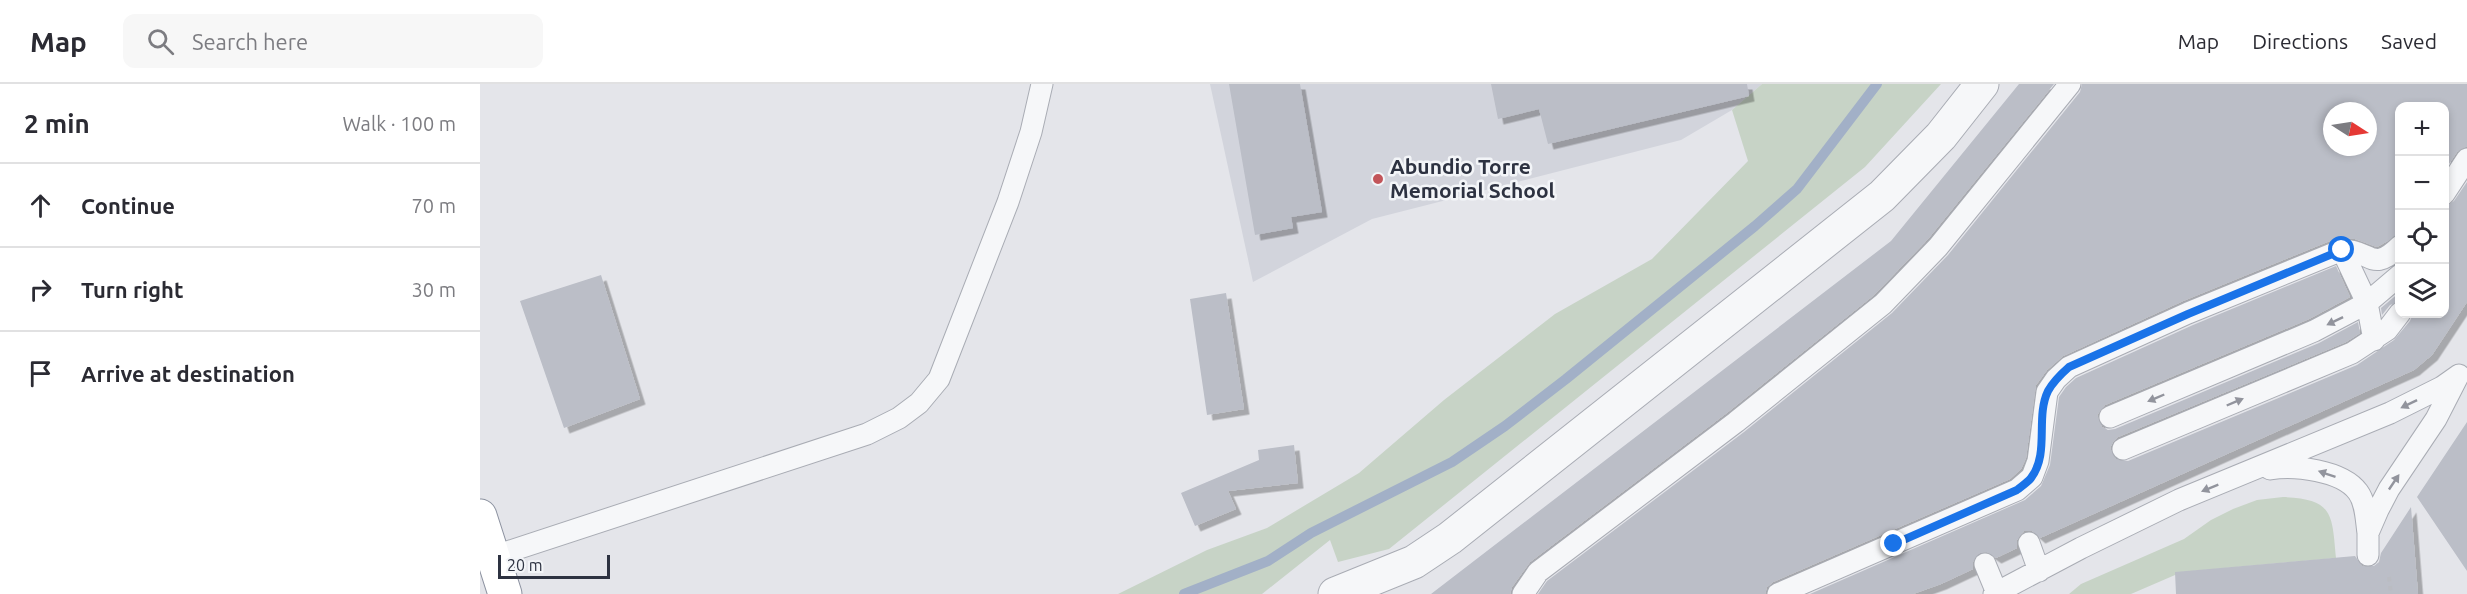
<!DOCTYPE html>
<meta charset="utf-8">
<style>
:root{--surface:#fff;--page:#f7f7f7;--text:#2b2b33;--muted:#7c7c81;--line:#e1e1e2}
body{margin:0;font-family:Ubuntu,sans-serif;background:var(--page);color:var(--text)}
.controls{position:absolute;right:18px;top:18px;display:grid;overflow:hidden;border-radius:12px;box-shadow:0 3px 9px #0003}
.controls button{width:54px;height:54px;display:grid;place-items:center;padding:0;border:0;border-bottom:2px solid var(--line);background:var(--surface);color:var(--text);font:30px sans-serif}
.compass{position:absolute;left:1843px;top:18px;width:54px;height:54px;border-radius:50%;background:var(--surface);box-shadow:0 3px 9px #0003;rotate:102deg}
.scale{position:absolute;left:18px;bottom:15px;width:112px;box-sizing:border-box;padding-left:6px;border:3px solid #2d3241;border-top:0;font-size:16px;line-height:21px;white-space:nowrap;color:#2d3241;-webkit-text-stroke:4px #f3f5f8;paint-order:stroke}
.stop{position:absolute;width:18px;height:18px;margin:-14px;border:4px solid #1a73e8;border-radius:50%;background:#fff}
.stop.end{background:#1a73e8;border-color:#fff;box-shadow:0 2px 6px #0008}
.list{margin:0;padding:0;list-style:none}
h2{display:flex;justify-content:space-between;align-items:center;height:78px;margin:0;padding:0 24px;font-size:26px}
h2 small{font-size:20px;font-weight:400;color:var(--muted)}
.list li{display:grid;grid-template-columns:39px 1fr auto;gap:18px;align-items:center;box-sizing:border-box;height:84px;padding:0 24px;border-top:2px solid var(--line)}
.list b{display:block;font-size:22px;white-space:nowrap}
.list em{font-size:20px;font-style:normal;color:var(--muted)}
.icon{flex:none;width:33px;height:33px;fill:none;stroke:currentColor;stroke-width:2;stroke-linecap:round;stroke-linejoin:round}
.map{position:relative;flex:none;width:1987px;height:510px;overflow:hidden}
header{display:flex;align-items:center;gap:36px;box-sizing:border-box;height:84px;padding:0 30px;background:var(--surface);border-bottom:2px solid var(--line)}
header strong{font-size:28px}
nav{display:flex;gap:33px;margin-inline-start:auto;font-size:21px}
.search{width:420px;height:54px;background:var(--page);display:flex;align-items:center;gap:15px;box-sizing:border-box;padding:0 21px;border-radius:12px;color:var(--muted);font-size:22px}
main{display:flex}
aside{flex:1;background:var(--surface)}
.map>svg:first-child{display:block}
.built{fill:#d2d4dc}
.green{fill:#c7d3c6}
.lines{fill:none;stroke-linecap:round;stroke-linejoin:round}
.stream{stroke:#a2b0c7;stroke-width:10}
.building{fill:#bbbec7;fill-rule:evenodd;filter:url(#shadow)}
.service-casing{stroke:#a9acb4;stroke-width:23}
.minor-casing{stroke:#a9acb4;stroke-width:35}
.trunk-casing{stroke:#8c92a0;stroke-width:35}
.path{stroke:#babcc2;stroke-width:4;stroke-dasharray:4.5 4.5;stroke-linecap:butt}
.service{stroke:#f6f7f9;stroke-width:21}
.minor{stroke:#f6f7f9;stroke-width:33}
.trunk{stroke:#fff;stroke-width:33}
.oneway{fill:#92949d}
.route{stroke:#1a73e8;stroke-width:8}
.poi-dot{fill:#c2555a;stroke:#f3f5f8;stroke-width:2}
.labels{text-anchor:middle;stroke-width:5;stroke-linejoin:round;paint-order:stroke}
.poi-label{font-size:21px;font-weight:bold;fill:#2d3241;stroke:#f3f5f8;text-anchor:start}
</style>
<header>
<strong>Map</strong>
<div class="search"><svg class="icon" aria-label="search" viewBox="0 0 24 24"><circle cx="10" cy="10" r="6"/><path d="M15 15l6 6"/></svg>Search here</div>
<nav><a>Map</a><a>Directions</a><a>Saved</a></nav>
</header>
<main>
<aside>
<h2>2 min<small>Walk · 100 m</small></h2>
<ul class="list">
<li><svg class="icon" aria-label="ahead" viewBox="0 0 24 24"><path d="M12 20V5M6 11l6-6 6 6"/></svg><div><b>Continue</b></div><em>70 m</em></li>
<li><svg class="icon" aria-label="right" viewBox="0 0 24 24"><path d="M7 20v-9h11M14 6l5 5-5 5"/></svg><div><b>Turn right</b></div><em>30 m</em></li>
<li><svg class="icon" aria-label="arrive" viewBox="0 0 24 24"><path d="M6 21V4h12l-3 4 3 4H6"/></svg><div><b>Arrive at destination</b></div></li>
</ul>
</aside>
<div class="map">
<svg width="1987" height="510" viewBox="0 0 1987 510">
<defs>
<filter id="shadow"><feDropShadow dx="5.5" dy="5.5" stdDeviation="0" flood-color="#0004"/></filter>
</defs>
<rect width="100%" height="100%" fill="#e4e5ea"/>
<path class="built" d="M 730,0 L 1282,0 L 1252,26 L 1201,56 L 892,135 L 773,198 Z"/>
<path class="green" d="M 1282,0 L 1461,0 L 1385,83 L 909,465 L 858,478 L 850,456 L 782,510 L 638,510 L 727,466 L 787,444 L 879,389 L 964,316 L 1075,230 L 1172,175 L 1268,77 L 1252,26 Z
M 1803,413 C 1853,415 1852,429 1856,474 L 1702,488 L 1651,510 L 1589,510 L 1601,500 L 1704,455 L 1731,436 L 1753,425 L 1777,416 Z"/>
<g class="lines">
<path class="stream" d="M 704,510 L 788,477 L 831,449 L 972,378 L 1025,342 L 1086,295 L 1275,142 L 1317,105 L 1397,0"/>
</g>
<path class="building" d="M 749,0 L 820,0 L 842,128 L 811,133 L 813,144 L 775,151 Z
M 1011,0 L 1267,0 L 1269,12 L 1068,60 L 1059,25 L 1018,35 Z
M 1539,0 L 1574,0 L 1448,155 L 1394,211 L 1248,328 L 1050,478 L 1032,503 L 1030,510 L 951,510 L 1411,157 Z
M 1602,0 L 1987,0 L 1987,62 L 1977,68 L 1965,86 L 1965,22 L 1920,22 L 1920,150 L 1897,163 L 1875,155 L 1857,154 L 1703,217 L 1583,272 L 1567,286 L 1556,301 L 1546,374 L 1541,385 L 1530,395 L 1293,498 L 1287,503 L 1285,510 L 1058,510 L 1067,497 L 1264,348 L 1412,229 L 1468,171 L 1600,8 ZM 1852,27 L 1888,27 L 1888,63 L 1852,63 Z
M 1987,98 L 1987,218 L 1952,271 L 1934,286 L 1560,454 L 1552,447 L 1544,447 L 1537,456 L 1537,464 L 1516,474 L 1507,468 L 1500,469 L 1493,478 L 1493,485 L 1461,500 L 1433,510 L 1330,510 L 1545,416 L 1561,402 L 1570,381 L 1579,313 L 1586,303 L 1596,294 L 1713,241 L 1856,182 L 1870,213 L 1829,235 L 1625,321 L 1617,331 L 1622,343 L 1628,346 L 1635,345 L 1839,259 L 1878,238 L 1880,249 L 1866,258 L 1638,353 L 1633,358 L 1630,364 L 1636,375 L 1648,377 L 1877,281 L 1914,256 L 1930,237 L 1933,230 L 1965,230 L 1965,123 L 1974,117 Z
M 121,191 L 160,315 L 84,344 L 40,217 Z
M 1920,208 L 1920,217 L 1910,221 L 1902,231 L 1901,224 Z
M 746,209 L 764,325 L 727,331 L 710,215 Z
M 1987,338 L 1987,487 L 1937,413 Z
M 814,361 L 818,399 L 748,407 L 756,425 L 715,442 L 701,409 L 779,376 L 778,366 Z
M 1931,423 L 1938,510 L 1696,510 L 1695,488 L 1875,472 L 1882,482 L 1894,482 L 1899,478 L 1901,469 Z"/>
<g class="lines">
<defs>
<path id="service" d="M 1964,110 L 1987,75
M 1862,166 L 1887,219 L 1894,256
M 1630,333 L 1834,247 L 1887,219 L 1920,191
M 1643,365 L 1872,269 L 1907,246 L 1920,229
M 1790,385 C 1814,381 1862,386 1878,408 C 1886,419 1886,435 1888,449
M 1549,459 L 1559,487
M 1888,471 L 1888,449 L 1898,426 L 1909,405 L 1956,335 L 1978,292
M 12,473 L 387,350 L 419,334 L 439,319 L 459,295 L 528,118 L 551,48 L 562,0
M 1505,480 L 1517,509
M 1043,510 L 1058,488 L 1256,338 L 1403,220 L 1458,163 L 1590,0
M 1298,510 L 1537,406 L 1552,393 L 1558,377 L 1567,308 L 1576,295 L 1589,283 L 1708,229 L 1862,166 C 1892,166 1891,190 1920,162
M 1514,510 L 1601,464 L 1699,416 L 1910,329 L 1962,303 L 1979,291"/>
<path id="minor" d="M 855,510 L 934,478 L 970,454 L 1402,112 L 1461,52 L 1502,0"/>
<path id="trunk" d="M 0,432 L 25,510"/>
</defs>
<use href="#service" class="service-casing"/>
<use href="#minor" class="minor-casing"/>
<use href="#trunk" class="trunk-casing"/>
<path class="path" d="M 1909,493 L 1911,510"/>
<use href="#service" class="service"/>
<use href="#minor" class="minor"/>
<use href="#trunk" class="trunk"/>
</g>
<defs><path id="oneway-solid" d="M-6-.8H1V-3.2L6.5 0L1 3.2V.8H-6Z" transform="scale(1.5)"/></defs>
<g class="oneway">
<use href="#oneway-solid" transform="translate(1855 237) rotate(154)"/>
<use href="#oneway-solid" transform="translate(1676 314) rotate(157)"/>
<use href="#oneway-solid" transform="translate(1755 318) rotate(-23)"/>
<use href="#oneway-solid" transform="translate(1929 320) rotate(154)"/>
<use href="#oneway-solid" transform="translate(1847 390) rotate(-161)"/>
<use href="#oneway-solid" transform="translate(1914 398) rotate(-56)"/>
<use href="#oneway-solid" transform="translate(1730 404) rotate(158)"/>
</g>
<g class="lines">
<path class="route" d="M 1414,460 L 1537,406 C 1542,402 1548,398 1551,394 C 1570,369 1555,334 1568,307 C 1573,298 1581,290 1589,283 L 1708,230 L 1862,166"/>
</g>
<circle class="poi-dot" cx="898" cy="95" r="6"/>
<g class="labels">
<g class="poi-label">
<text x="910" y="90">Abundio Torre<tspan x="910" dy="24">Memorial School</tspan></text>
</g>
</g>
</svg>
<div class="controls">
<button>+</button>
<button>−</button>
<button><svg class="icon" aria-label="locate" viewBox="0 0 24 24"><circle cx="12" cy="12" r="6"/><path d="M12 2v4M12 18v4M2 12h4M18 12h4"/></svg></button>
<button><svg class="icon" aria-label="layers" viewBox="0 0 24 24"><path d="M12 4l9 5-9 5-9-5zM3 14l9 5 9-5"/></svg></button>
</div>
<svg class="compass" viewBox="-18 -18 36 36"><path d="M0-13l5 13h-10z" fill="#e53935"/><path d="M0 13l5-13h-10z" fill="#7c7c81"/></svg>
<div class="scale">20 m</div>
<div class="stop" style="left:1862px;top:166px"></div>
<div class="stop end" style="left:1414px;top:460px"></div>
</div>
</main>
